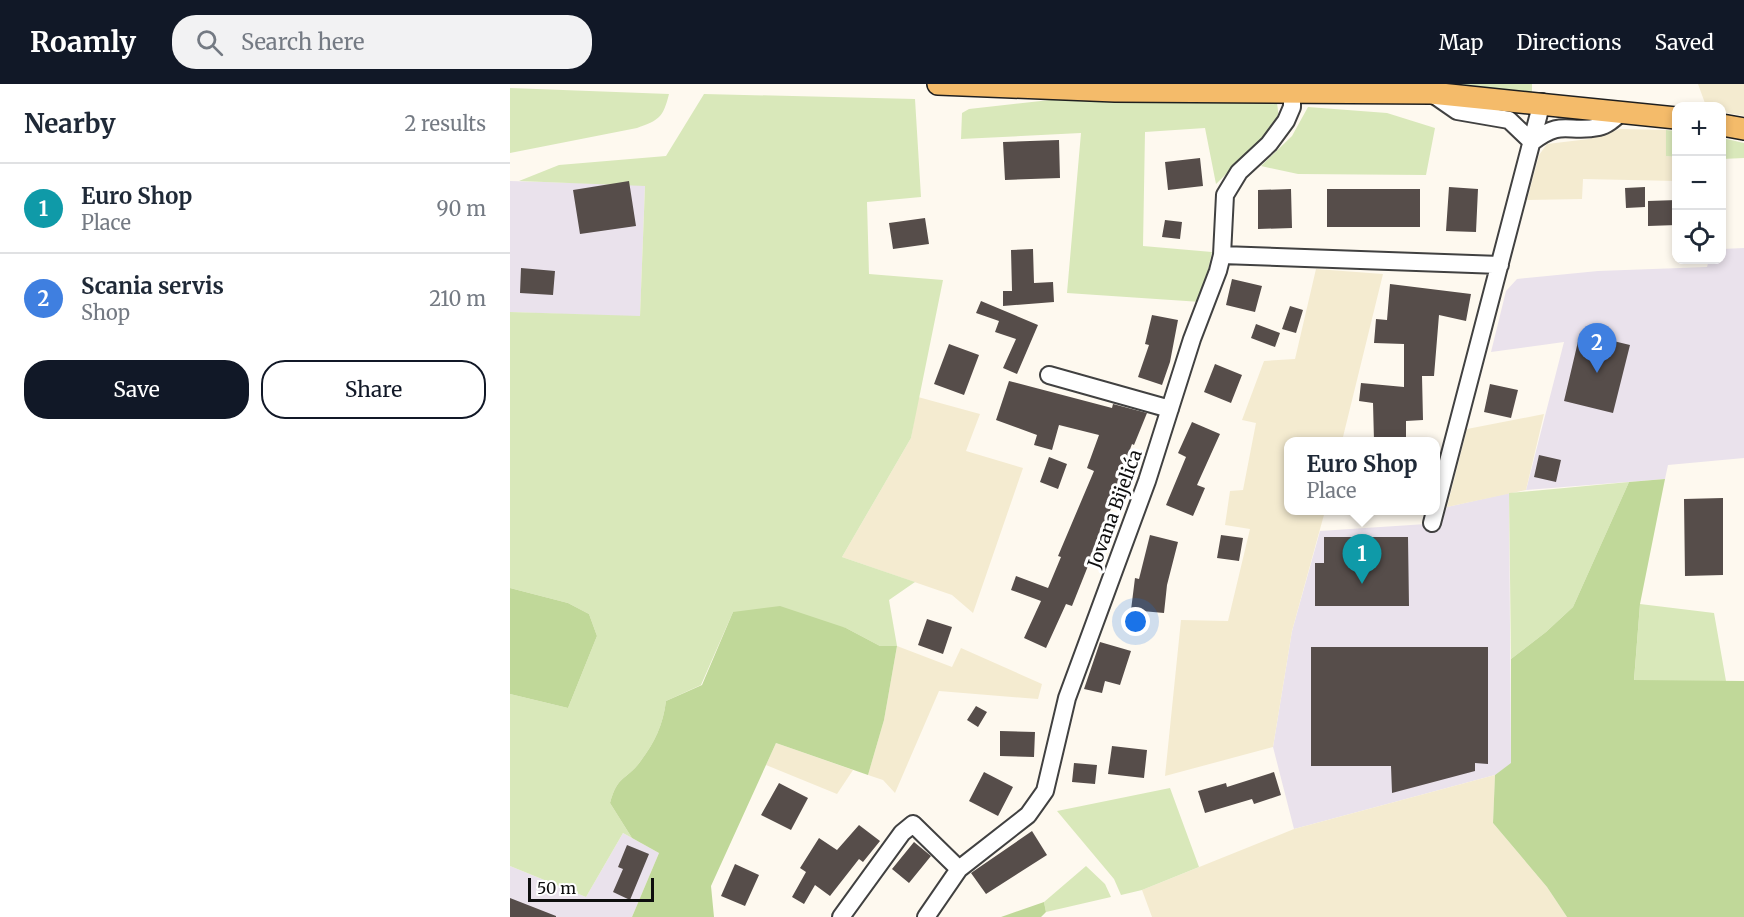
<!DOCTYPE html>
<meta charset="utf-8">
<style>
:root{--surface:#fff;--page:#f2f2f3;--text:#1f2937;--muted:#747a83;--line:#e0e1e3;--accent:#111827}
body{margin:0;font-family:Merriweather,serif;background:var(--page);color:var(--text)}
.controls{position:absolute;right:18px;top:18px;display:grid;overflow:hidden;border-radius:12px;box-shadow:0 3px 9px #0003}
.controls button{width:54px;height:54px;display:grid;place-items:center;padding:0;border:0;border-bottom:2px solid var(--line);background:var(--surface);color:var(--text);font:30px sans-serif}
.scale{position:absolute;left:18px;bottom:15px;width:126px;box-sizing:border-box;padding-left:6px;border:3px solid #0e0e0e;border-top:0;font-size:16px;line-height:21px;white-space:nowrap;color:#0e0e0e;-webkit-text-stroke:4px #fff;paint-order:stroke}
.you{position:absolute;left:626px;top:538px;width:21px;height:21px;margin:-15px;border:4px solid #fff;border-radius:50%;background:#1a73e8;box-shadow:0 0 0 9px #1a73e833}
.badge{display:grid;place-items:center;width:39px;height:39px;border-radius:50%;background:var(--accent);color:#fff;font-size:20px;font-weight:700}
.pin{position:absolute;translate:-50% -50px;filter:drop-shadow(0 2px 3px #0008)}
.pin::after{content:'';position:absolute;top:32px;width:21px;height:18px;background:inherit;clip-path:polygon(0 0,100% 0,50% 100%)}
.popup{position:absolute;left:774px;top:353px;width:156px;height:78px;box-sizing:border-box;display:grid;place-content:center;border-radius:12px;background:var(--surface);filter:drop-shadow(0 2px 4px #0005);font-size:20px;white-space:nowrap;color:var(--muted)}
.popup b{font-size:22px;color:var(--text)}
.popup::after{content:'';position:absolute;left:50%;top:100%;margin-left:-12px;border:12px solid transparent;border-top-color:var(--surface)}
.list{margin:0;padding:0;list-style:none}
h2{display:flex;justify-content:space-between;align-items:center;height:78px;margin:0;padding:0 24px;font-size:26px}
h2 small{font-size:20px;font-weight:400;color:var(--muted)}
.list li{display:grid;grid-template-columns:39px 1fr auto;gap:18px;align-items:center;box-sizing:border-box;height:90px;padding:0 24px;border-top:2px solid var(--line)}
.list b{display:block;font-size:22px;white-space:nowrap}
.list p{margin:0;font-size:20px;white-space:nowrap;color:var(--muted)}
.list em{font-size:20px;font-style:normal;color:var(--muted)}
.actions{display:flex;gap:12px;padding:18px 24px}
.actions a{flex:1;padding:14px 0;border:2px solid var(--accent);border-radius:24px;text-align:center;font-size:21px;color:var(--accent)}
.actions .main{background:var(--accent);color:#fff}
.icon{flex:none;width:33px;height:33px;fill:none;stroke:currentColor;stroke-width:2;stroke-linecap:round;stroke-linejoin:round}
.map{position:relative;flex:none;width:1234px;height:833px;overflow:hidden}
header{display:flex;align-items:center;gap:36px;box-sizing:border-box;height:84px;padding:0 30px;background:var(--accent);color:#fff}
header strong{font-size:28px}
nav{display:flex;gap:33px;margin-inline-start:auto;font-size:21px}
.search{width:420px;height:54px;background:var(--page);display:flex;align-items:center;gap:15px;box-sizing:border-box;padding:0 21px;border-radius:24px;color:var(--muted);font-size:22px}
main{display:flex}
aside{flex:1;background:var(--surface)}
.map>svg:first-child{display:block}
.industrial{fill:#eae2ec}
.farmland{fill:#f4ebd0}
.green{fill:#d9e8ba}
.forest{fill:#c0d899}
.building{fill:#564d4a}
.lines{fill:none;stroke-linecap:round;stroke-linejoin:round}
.minor-casing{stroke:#414141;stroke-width:20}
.major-casing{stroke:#1f1f1f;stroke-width:24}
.minor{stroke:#fff;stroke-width:16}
.major{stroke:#f4bb6a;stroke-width:21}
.labels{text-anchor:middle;stroke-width:6;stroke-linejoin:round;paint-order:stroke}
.street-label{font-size:18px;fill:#0e0e0e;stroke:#fff}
</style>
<header>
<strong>Roamly</strong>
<div class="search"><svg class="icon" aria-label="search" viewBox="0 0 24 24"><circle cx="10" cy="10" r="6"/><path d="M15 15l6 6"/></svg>Search here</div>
<nav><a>Map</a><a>Directions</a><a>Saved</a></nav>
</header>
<main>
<aside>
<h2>Nearby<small>2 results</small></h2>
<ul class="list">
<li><span class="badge" style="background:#0f9aa8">1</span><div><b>Euro Shop</b><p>Place</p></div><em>90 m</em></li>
<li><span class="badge" style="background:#3f7fe0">2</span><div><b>Scania servis</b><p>Shop</p></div><em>210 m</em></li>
</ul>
<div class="actions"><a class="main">Save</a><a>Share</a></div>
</aside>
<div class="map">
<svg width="1234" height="833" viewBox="0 0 1234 833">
<rect width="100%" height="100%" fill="#fef9ef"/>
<path class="industrial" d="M 0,97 L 135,101 L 130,233 L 0,228 Z
M 1234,164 L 1234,374 L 1158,381 L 1155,395 L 1016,406 L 1054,258 L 981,268 L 996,207 L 1007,195 L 1088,187 L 1197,183 L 1199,176 L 1212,176 L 1212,165 Z
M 999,409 L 1001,680 L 985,691 L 784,745 L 763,663 L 782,547 L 810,447 L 931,439 L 937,423 Z
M 113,749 L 149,769 L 122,833 L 0,833 L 0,782 L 76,813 Z"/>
<path class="farmland" d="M 1188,0 L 1234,0 L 1234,32 L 1212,28 L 1212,22 L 1196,22 Z
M 1110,45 L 1156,46 L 1156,72 L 1166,73 L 1166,97 L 1073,95 L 1072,115 L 1017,116 L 1029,71 L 1037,60 L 1079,55 Z
M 806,185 L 873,190 L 832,357 L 778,358 L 778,426 L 815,427 L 782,547 L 763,663 L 655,692 L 671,536 L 718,537 L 740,445 L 715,441 L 720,407 L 733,406 L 746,339 L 732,336 L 754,277 L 785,275 Z
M 408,313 L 470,330 L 456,367 L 513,384 L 463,529 L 442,511 L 332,473 L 401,354 Z
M 1034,330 L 1016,406 L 937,423 L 957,345 Z
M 387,562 L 442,583 L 451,564 L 532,600 L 528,615 L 429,607 L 385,709 L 373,696 L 358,691 L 374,636 Z
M 266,659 L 343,686 L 327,710 L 256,681 Z
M 985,691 L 983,739 L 1037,803 L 1057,833 L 642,833 L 632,806 L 784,745 Z"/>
<path class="green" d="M 941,0 L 1022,0 L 1022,8 Z
M 0,4 L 159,10 C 153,34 149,36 127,44 L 0,69 Z
M 194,10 L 405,15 L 411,113 L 357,118 L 359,190 L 433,196 L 401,354 L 332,473 L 405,498 L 379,516 L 387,562 L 370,562 L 336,544 L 223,528 L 191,601 L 156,617 C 153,641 145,658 130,678 C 116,697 108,690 100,719 L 122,754 L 113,749 L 76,813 L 0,782 L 0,610 L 58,624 L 87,552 L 79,530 L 58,519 L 0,504 L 0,228 L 130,232 L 135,102 L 9,97 L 49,81 L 156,72 Z
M 558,14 L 767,19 L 769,34 L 764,43 L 706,100 L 695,44 L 635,48 L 633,162 L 702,168 L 691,218 L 557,209 L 571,49 L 451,55 L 452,29 L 459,25 Z
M 798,23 L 877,29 L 925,44 L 916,91 L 788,90 L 751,82 L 782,52 Z
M 1156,46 L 1166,47 L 1166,73 L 1156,72 Z
M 1212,54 L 1234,59 L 1234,74 L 1212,75 Z
M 1119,398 L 1063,523 L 1036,548 L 1001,575 L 999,409 Z
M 1130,520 L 1204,529 L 1216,597 L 1124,597 Z
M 660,704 L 689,783 L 632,806 L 611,811 L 604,795 L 547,727 Z
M 576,782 L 595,800 L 601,813 L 536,828 L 534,818 Z"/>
<path class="forest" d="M 1155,395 L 1130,520 L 1124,596 L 1234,597 L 1234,833 L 1057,833 L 1037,803 L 983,739 L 985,691 L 1001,679 L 1001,575 L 1036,548 L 1063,523 L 1119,398 Z
M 0,504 L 58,519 L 79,530 L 87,552 L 58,624 L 0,610 Z
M 270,522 L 336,544 L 370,562 L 387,562 L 374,636 L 358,691 L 266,659 L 201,802 L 204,833 L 122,833 L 149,769 L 122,754 L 100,719 C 108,690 116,697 130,678 C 145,658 153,641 156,617 L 192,601 L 223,528 Z
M 534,818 L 536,828 L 531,833 L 491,833 Z"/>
<path class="building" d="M 549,56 L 550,94 L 495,96 L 493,58 Z
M 690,74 L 693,102 L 658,106 L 655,78 Z
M 119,97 L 126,142 L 70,150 L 63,106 Z
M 939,103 L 968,105 L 966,148 L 936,147 Z
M 1135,103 L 1135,123 L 1116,124 L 1115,104 Z
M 781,105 L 782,144 L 748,145 L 748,106 Z
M 817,105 L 910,105 L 910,143 L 817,143 Z
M 1167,116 L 1167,141 L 1138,142 L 1138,117 Z
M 415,134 L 419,160 L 383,165 L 379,139 Z
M 655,136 L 672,138 L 670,155 L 652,153 Z
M 523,165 L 524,199 L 543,198 L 544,218 L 493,222 L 493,207 L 502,207 L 501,166 Z
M 11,184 L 45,187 L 43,211 L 10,209 Z
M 722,195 L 752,202 L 745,228 L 716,221 Z
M 880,200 L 961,210 L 956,237 L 929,231 L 924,292 L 912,292 L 913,336 L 896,337 L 896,357 L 864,357 L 863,319 L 849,317 L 851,299 L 894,303 L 894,260 L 864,259 L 866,235 L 877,236 Z
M 471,217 L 528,241 L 507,290 L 493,284 L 506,255 L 485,248 L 489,237 L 466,229 Z
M 780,222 L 793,226 L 786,249 L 772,245 Z
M 642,231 L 668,236 L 660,278 L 652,301 L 628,293 L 639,261 L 635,260 Z
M 746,240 L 770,249 L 765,263 L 741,254 Z
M 1070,249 L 1120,261 L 1103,329 L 1054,317 Z
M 439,260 L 469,271 L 454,311 L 424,300 Z
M 705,280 L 732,291 L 721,319 L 694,308 Z
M 499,297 L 602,324 L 603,320 L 637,329 L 624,361 L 622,360 L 605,406 L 608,407 L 562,522 L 556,520 L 536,564 L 514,554 L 531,517 L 501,506 L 506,492 L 538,504 L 551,473 L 548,472 L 584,387 L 577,384 L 589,351 L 549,341 L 542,366 L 524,361 L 527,351 L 486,336 Z
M 980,300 L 1008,306 L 1001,334 L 974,328 Z
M 682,338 L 710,350 L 687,401 L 695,404 L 683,432 L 656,421 L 676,373 L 668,369 Z
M 1029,371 L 1051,376 L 1046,398 L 1024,393 Z
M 539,373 L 557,380 L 548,405 L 530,398 Z
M 1213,414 L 1213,491 L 1175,492 L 1174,415 Z
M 640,451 L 668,458 L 657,501 L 654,529 L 621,526 L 625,494 L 629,495 Z
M 711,451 L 733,454 L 729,477 L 707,474 Z
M 814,453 L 898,453 L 899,522 L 805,522 L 805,479 L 814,479 Z
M 417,535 L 442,543 L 433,570 L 408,561 Z
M 590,558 L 621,567 L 610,601 L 595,597 L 592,609 L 574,605 Z
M 801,563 L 978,563 L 978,680 L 965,679 L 965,687 L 882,709 L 881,682 L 801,682 Z
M 466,622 L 477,628 L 468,643 L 457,636 Z
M 490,647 L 525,648 L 524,673 L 490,672 Z
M 602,662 L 637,666 L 634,694 L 598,690 Z
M 564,679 L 587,681 L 585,700 L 562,698 Z
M 474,688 L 503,703 L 488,732 L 459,717 Z
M 764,688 L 771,711 L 744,720 L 742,715 L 695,729 L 688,707 L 716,699 L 717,703 Z
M 269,699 L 298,714 L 281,746 L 251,731 Z
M 349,741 L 370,757 L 353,778 L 349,775 L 320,812 L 305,801 L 294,820 L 282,813 L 296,788 L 290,784 L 309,754 L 327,766 Z
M 522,747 L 537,771 L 476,810 L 461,789 Z
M 404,758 L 421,772 L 399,799 L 382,785 Z
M 117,761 L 139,770 L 120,816 L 103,808 L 113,785 L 108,783 Z
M 225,780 L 249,791 L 235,822 L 211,812 Z
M 0,814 L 46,832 L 46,833 L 0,833 Z"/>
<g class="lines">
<defs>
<path id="minor" d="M 921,9 L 947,27 L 999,36 L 1022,58 C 1054,34 1057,50 1089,43 C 1098,41 1106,33 1113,27
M 712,171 L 990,181
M 539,291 L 660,325
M 922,439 L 1032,18
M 331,833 L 392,749 L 403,740 L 449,785
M 416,833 L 449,785 L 518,731 L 535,707 L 557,614 L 637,397 L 682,255 L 708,187 L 712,171 L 715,111 L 729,88 L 759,60 L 776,37 L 782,23 L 782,6"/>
<path id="major" d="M 428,0 L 605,7 L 921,9 L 1166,34
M 1212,41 L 1234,45"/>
</defs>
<use href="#minor" class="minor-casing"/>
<use href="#major" class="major-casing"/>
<use href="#minor" class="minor"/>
<use href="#major" class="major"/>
</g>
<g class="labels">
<g class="street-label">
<text transform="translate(605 425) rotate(-70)" y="6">Jovana Bijelića</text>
</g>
</g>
</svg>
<div class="controls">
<button>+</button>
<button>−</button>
<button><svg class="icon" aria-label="locate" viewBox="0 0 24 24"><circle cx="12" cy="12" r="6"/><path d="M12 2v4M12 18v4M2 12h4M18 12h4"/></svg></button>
</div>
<div class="scale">50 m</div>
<div class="you"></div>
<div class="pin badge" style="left:852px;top:500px;background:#0f9aa8">1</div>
<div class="popup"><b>Euro Shop</b>Place</div>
<div class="pin badge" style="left:1087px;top:289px;background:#3f7fe0">2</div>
</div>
</main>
